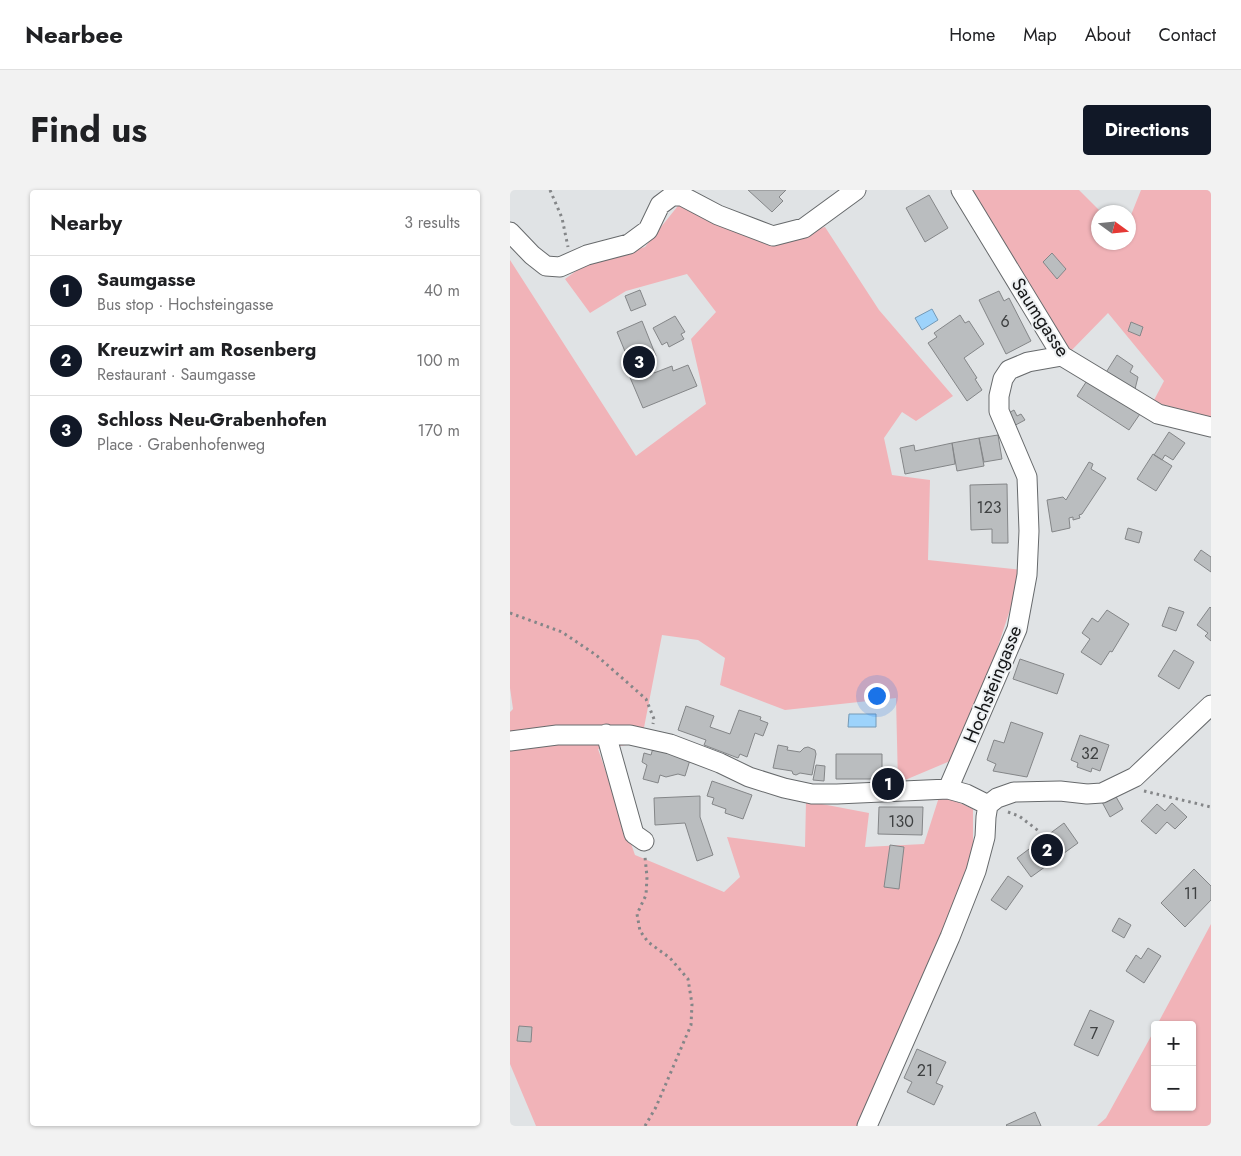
<!DOCTYPE html>
<meta charset="utf-8">
<style>
:root{--surface:#fff;--page:#f2f2f2;--text:#202124;--muted:#757577;--line:#e0e0e0;--accent:#111827}
body{margin:0;font-family:Jost,sans-serif;background:var(--page);color:var(--text)}
.controls{position:absolute;right:15px;bottom:15px;display:grid;overflow:hidden;border-radius:5px;box-shadow:0 1px 4px #0004}
.controls button{width:45px;height:45px;display:grid;place-items:center;padding:0;border:0;border-bottom:1px solid var(--line);background:var(--surface);color:var(--text);font:25px sans-serif}
.compass{position:absolute;left:581px;top:15px;width:45px;height:45px;border-radius:50%;background:var(--surface);box-shadow:0 1px 4px #0004;rotate:105deg}
.you{position:absolute;left:366px;top:505px;width:18px;height:18px;margin:-12px;border:4px solid #fff;border-radius:50%;background:#1a73e8;box-shadow:0 0 0 8px #1a73e833}
.badge{display:grid;place-items:center;width:32px;height:32px;border-radius:50%;background:var(--accent);color:#fff;font-size:16px;font-weight:700}
.pin{position:absolute;translate:-50% -50%;border:2px solid #fff;box-shadow:0 1px 5px #0006}
.list{margin:0;padding:0;list-style:none}
h2{display:flex;justify-content:space-between;align-items:center;height:65px;margin:0;padding:0 20px;font-size:21px}
h2 small{font-size:16px;font-weight:400;color:var(--muted)}
.list li{display:grid;grid-template-columns:32px 1fr auto;gap:15px;align-items:center;box-sizing:border-box;height:70px;padding:0 20px;border-top:1px solid var(--line)}
.list b{display:block;font-size:19px;white-space:nowrap}
.list p{margin:0;font-size:16px;white-space:nowrap;color:var(--muted)}
.list em{font-size:16px;font-style:normal;color:var(--muted)}
.map{position:relative;flex:none;width:701px;height:936px;overflow:hidden;border-radius:5px}
header{display:flex;align-items:center;gap:30px;box-sizing:border-box;height:70px;padding:0 25px;background:var(--surface);border-bottom:1px solid var(--line)}
header strong{font-size:24px}
nav{display:flex;gap:28px;margin-inline-start:auto;font-size:18px}
.intro{display:flex;align-items:center;justify-content:space-between;box-sizing:border-box;height:120px;padding:0 30px}
h1{margin:0;font-size:35px}
.button{padding:12px 22px;border-radius:5px;background:var(--accent);color:#fff;font-size:18px;font-weight:700}
main{display:flex;gap:30px;padding:0 30px}
aside{flex:1;background:var(--surface);border-radius:5px;box-shadow:0 1px 4px #0004}
.map>svg:first-child{display:block}
.green{fill:#f1b3b8}
.water{fill:#9dd3fb;stroke:#749ab7}
.building{fill:#babdbf;stroke:#848688}
.lines{fill:none;stroke-linecap:round;stroke-linejoin:round}
.minor-casing{stroke:#676a6c;stroke-width:21}
.path{stroke:#848688;stroke-width:3;stroke-dasharray:2.5 4;stroke-linecap:butt}
.minor{stroke:#fff;stroke-width:19}
.labels{text-anchor:middle;stroke-width:4;stroke-linejoin:round;paint-order:stroke}
.number-label{font-size:16px;fill:#3e4041}
.street-label{font-size:19px;fill:#151617;stroke:#edf0f2}
</style>
<header>
<strong>Nearbee</strong>
<nav><a>Home</a><a>Map</a><a>About</a><a>Contact</a></nav>
</header>
<div class="intro"><h1>Find us</h1><a class="button">Directions</a></div>
<main>
<aside>
<h2>Nearby<small>3 results</small></h2>
<ul class="list">
<li><span class="badge">1</span><div><b>Saumgasse</b><p>Bus stop · Hochsteingasse</p></div><em>40 m</em></li>
<li><span class="badge">2</span><div><b>Kreuzwirt am Rosenberg</b><p>Restaurant · Saumgasse</p></div><em>100 m</em></li>
<li><span class="badge">3</span><div><b>Schloss Neu-Grabenhofen</b><p>Place · Grabenhofenweg</p></div><em>170 m</em></li>
</ul>
</aside>
<div class="map">
<svg width="701" height="936" viewBox="0 0 701 936">
<rect width="100%" height="100%" fill="#e0e3e5"/>
<path class="green" d="M 462,0 L 569,0 L 591,22 L 588,22 L 588,52 L 605,53 L 607,56 L 609,53 L 618,52 L 619,30 L 631,0 L 701,0 L 701,227 L 643,212 L 654,191 L 598,123 L 557,165 Z
M 171,12 L 258,51 L 315,37 L 369,120 L 443,206 L 406,231 L 392,222 L 374,248 L 382,285 L 420,290 L 418,370 L 513,380 L 452,566 L 388,593 L 386,508 L 275,520 L 210,495 L 215,468 L 188,450 L 152,445 L 131,553 L 88,559 L 125,665 L 214,702 L 230,687 L 217,647 L 295,657 L 296,611 L 359,623 L 355,657 L 414,654 L 430,604 L 463,619 L 463,670 L 402,815 L 347,936 L 26,936 L 0,874 L 0,522 L 3,519 L 0,498 L 0,70 L 126,266 L 196,214 L 181,149 L 206,122 L 177,84 L 116,101 L 80,123 L 55,89 L 73,76 L 135,57 Z
M 701,734 L 701,936 L 587,936 L 596,928 L 645,839 L 645,917 L 682,917 L 682,835 L 647,835 Z"/>
<path class="water" d="M 422,119 L 428,130 L 412,140 L 405,128 Z
M 339,524 L 366,524 L 366,537 L 338,537 Z"/>
<path class="building" d="M 238,0 L 276,0 L 269,7 L 273,11 L 262,22 Z
M 419,5 L 438,38 L 415,52 L 396,18 Z
M 542,63 L 556,79 L 547,89 L 533,72 Z
M 130,100 L 136,115 L 121,121 L 115,106 Z
M 489,101 L 494,111 L 499,108 L 521,151 L 496,164 L 469,110 Z
M 450,125 L 455,133 L 459,131 L 474,154 L 454,168 L 467,188 L 465,189 L 472,200 L 457,211 L 418,153 L 427,147 L 424,143 Z
M 165,126 L 175,142 L 171,144 L 174,149 L 159,157 L 157,152 L 152,155 L 143,138 Z
M 132,131 L 146,166 L 138,169 L 144,183 L 162,176 L 163,181 L 178,175 L 187,196 L 133,218 L 116,178 L 121,176 L 107,142 Z
M 621,132 L 633,137 L 630,146 L 618,141 Z
M 607,165 L 623,176 L 620,182 L 628,187 L 624,203 L 595,184 Z
M 580,186 L 632,221 L 619,240 L 567,206 Z
M 504,220 L 507,226 L 511,224 L 515,230 L 500,238 L 493,226 Z
M 659,242 L 675,253 L 663,270 L 655,265 L 652,270 L 644,265 Z
M 488,245 L 492,269 L 474,272 L 469,248 Z
M 469,248 L 474,276 L 447,281 L 442,253 Z
M 442,253 L 445,274 L 395,284 L 390,258 L 404,255 L 405,261 Z
M 643,264 L 662,276 L 646,301 L 627,289 Z
M 579,272 L 583,274 L 581,279 L 596,288 L 572,324 L 569,325 L 570,328 L 563,330 L 563,327 L 559,328 L 560,338 L 542,342 L 537,310 L 553,307 L 556,310 Z
M 497,294 L 498,353 L 482,353 L 482,339 L 461,340 L 460,295 Z
M 618,338 L 632,342 L 629,353 L 615,349 Z
M 691,360 L 701,367 L 701,382 L 684,370 Z
M 659,417 L 674,422 L 666,441 L 652,436 Z
M 700,417 L 701,418 L 701,451 L 695,446 L 698,443 L 687,435 Z
M 597,420 L 619,434 L 602,462 L 600,461 L 591,475 L 571,462 L 580,449 L 572,443 L 582,428 L 588,432 Z
M 664,460 L 684,472 L 669,499 L 648,486 Z
M 510,469 L 554,484 L 547,504 L 503,489 Z
M 176,516 L 204,526 L 200,537 L 220,544 L 229,520 L 251,527 L 250,530 L 258,533 L 253,546 L 245,543 L 237,567 L 230,564 L 228,568 L 194,555 L 196,550 L 168,540 Z
M 501,532 L 533,543 L 517,587 L 483,581 L 486,574 L 477,570 L 484,550 L 494,553 Z
M 570,545 L 599,555 L 590,581 L 582,578 L 581,582 L 567,577 L 568,573 L 561,570 Z
M 268,555 L 278,557 L 277,560 L 290,562 L 294,558 L 298,557 L 305,560 L 306,564 L 302,585 L 290,583 L 286,585 L 283,584 L 282,581 L 263,578 Z
M 143,558 L 180,570 L 175,586 L 168,584 L 156,587 L 150,585 L 148,593 L 133,589 L 137,575 L 132,572 L 134,563 L 141,565 Z
M 326,564 L 372,564 L 372,589 L 326,589 Z
M 306,575 L 315,576 L 314,591 L 303,590 Z
M 202,591 L 242,605 L 233,629 L 215,623 L 216,619 L 202,614 L 204,608 L 197,606 Z
M 605,605 L 613,619 L 600,627 L 592,612 Z
M 190,606 L 190,627 L 203,665 L 187,671 L 175,633 L 145,635 L 144,608 Z
M 662,613 L 677,627 L 665,639 L 657,632 L 646,644 L 631,631 L 647,614 L 655,621 Z
M 369,617 L 413,617 L 412,645 L 368,644 Z
M 554,633 L 568,653 L 521,687 L 507,668 Z
M 380,655 L 394,657 L 389,699 L 374,697 Z
M 684,679 L 701,696 L 701,710 L 675,737 L 651,713 Z
M 498,686 L 513,696 L 496,720 L 481,710 Z
M 609,728 L 621,735 L 614,748 L 602,741 Z
M 638,758 L 651,766 L 634,793 L 616,781 L 626,765 L 631,769 Z
M 580,820 L 604,831 L 588,866 L 564,855 Z
M 9,836 L 22,837 L 21,852 L 7,851 Z
M 407,859 L 436,872 L 426,893 L 433,896 L 424,915 L 397,902 L 402,892 L 394,888 Z
M 525,922 L 531,936 L 497,936 L 496,935 Z"/>
<g class="lines">
<defs>
<path id="minor" d="M 451,0 L 552,166 L 648,224 L 701,237
M 0,42 L 22,65 L 36,76 L 50,77 L 77,65 L 119,54 L 138,40 L 150,15 L 162,6 L 172,6 L 208,25 L 263,46 L 294,38 L 346,0
M 96,544 L 124,644 L 134,651
M 0,551 L 47,545 L 120,545 L 160,554 L 210,573 L 239,587 L 274,598 L 302,604 L 327,604 L 438,599 L 456,604 L 478,615
M 438,599 L 507,439 L 517,385 L 519,341 L 517,287 L 489,221 L 489,206 L 493,189 L 499,180 L 518,172 L 552,166
M 357,936 L 440,747 L 466,681 L 475,647 L 476,627 L 478,615 L 487,608 L 504,602 L 550,601 L 577,604 L 592,603 L 625,587 L 701,515"/>
</defs>
<use href="#minor" class="minor-casing"/>
<path class="path" d="M 40,0 L 52,28 L 58,57
M 0,423 L 52,442 L 86,465 L 136,509 L 144,529 L 143,534
M 634,601 L 701,617
M 498,622 L 509,626 L 530,642
M 135,936 L 146,917 L 181,835 L 182,814 L 178,789 L 160,768 L 138,752 L 130,741 L 127,724 L 136,705 L 137,687 L 135,667"/>
<use href="#minor" class="minor"/>
</g>
<g class="labels">
<g class="number-label">
<text x="495" y="137">6</text>
<text x="479" y="323">123</text>
<text x="580" y="569">32</text>
<text x="391" y="637">130</text>
<text x="681" y="709">11</text>
<text x="584" y="849">7</text>
<text x="415" y="886">21</text>
</g>
<g class="street-label">
<text transform="translate(531 127) rotate(57)" y="7">Saumgasse</text>
<text transform="translate(482 494) rotate(-68)" y="7">Hochsteingasse</text>
</g>
</g>
</svg>
<div class="controls">
<button>+</button>
<button>−</button>
</div>
<svg class="compass" viewBox="-18 -18 36 36"><path d="M0-13l5 13h-10z" fill="#e53935"/><path d="M0 13l5-13h-10z" fill="#757577"/></svg>
<div class="you"></div>
<div class="pin badge" style="left:378px;top:594px">1</div>
<div class="pin badge" style="left:537px;top:660px">2</div>
<div class="pin badge" style="left:129px;top:172px">3</div>
</div>
</main>
